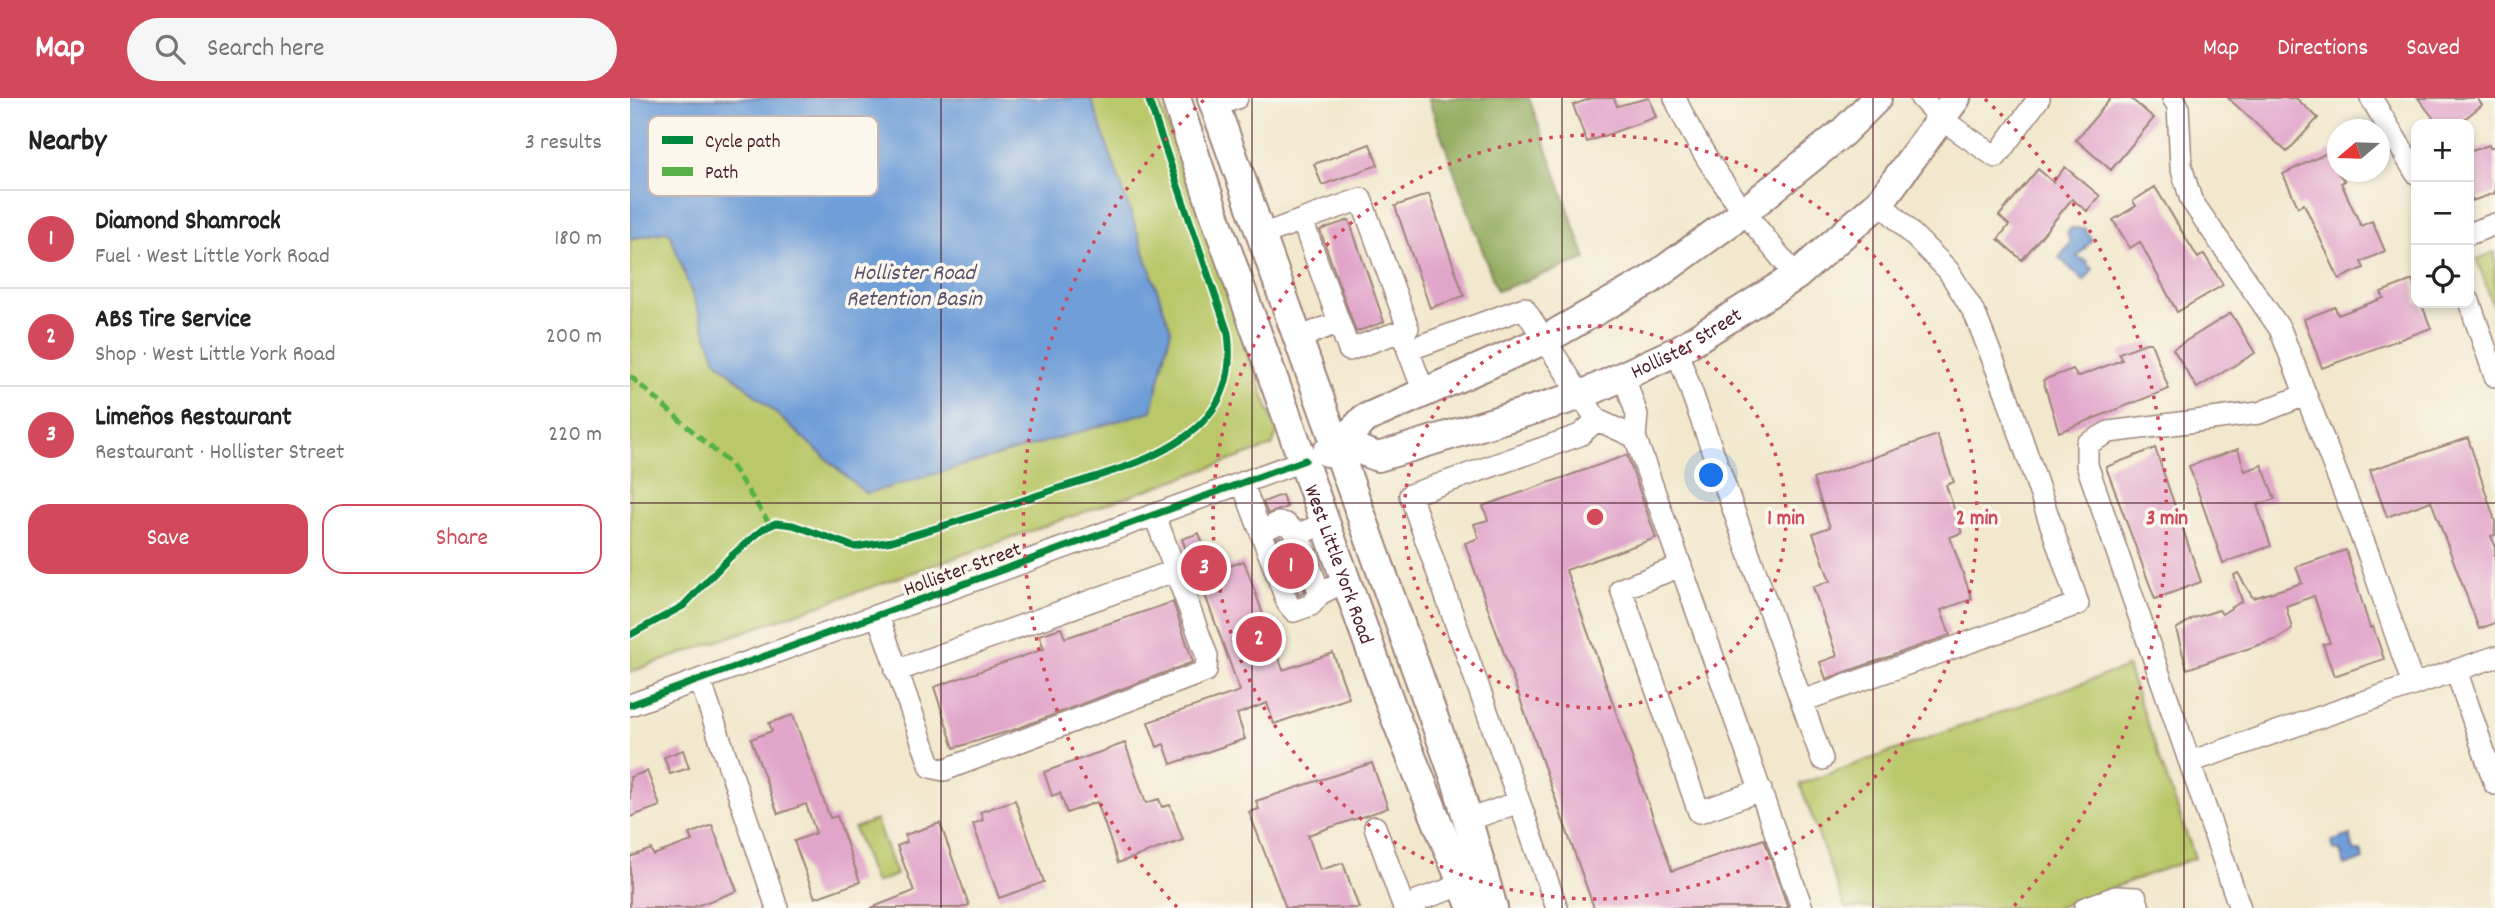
<!DOCTYPE html>
<meta charset="utf-8">
<style>
:root{--surface:#fff;--page:#f6f6f6;--text:#222;--muted:#767676;--line:#e0e0e0;--accent:#d1495b}
body{margin:0;font-family:Dekko,sans-serif;background:var(--page);color:var(--text)}
.controls{position:absolute;right:21px;top:21px;display:grid;overflow:hidden;border-radius:14px;box-shadow:0 4px 10px #0003}
.controls button{width:63px;height:63px;display:grid;place-items:center;padding:0;border:0;border-bottom:2px solid var(--line);background:var(--surface);color:var(--text);font:35px sans-serif}
.compass{position:absolute;left:1697px;top:21px;width:63px;height:63px;border-radius:50%;background:var(--surface);box-shadow:0 4px 10px #0003;rotate:251deg}
.you{position:absolute;left:1082px;top:378px;width:24px;height:24px;margin:-18px;border:5px solid #fff;border-radius:50%;background:#1a73e8;box-shadow:0 0 0 10px #1a73e833}
.badge{display:grid;place-items:center;width:46px;height:46px;border-radius:50%;background:var(--accent);color:#fff;font-size:23px;font-weight:700}
.pin{position:absolute;translate:-50% -50%;border:4px solid #fff;box-shadow:0 2px 7px #0006}
.list{margin:0;padding:0;list-style:none}
h2{display:flex;justify-content:space-between;align-items:center;height:91px;margin:0;padding:0 28px;font-size:30px}
h2 small{font-size:23px;font-weight:400;color:var(--muted)}
.list li{display:grid;grid-template-columns:46px 1fr auto;gap:21px;align-items:center;box-sizing:border-box;height:98px;padding:0 28px;border-top:2px solid var(--line)}
.list b{display:block;font-size:26px;white-space:nowrap}
.list p{margin:0;font-size:23px;white-space:nowrap;color:var(--muted)}
.list em{font-size:23px;font-style:normal;color:var(--muted)}
.actions{display:flex;gap:14px;padding:21px 28px}
.actions a{flex:1;padding:16px 0;border:2px solid var(--accent);border-radius:21px;text-align:center;font-size:24px;color:var(--accent)}
.actions .main{background:var(--accent);color:#fff}
.icon{flex:none;width:38px;height:38px;fill:none;stroke:currentColor;stroke-width:2;stroke-linecap:round;stroke-linejoin:round}
.map{position:relative;flex:none;width:1865px;height:810px;overflow:hidden}
header{display:flex;align-items:center;gap:42px;box-sizing:border-box;height:98px;padding:0 35px;background:var(--accent);color:#fff}
header strong{font-size:33px}
nav{display:flex;gap:38px;margin-inline-start:auto;font-size:24px}
.search{width:490px;height:63px;background:var(--page);display:flex;align-items:center;gap:18px;box-sizing:border-box;padding:0 24px;border-radius:38px;color:var(--muted);font-size:26px}
main{display:flex}
aside{flex:1;background:var(--surface)}
.map>svg:first-child{display:block}
.green{fill:#bac86b;stroke:#82744b;stroke-width:2}
.forest{fill:#93ac5f;stroke:#6e6645;stroke-width:2}
.water{fill:#6f9ed8;stroke:#5c5e82;stroke-width:2}
.building{fill:#e1a5ca}
.lines{fill:none;stroke-linecap:round;stroke-linejoin:round}
.minor-casing{stroke:#9e847c;stroke-width:24}
.major-casing{stroke:#9e847c;stroke-width:32}
.minor{stroke:#fff;stroke-width:21}
.major{stroke:#fff;stroke-width:28}
.quiet{stroke:#57b146;stroke-width:5;stroke-dasharray:10 5;stroke-linecap:butt}
.cycleway-casing{stroke:#fbf7ec;stroke-width:11}
.cycleway{stroke:#00873e;stroke-width:7}
.grid{fill:none;stroke:#4a1f2b;stroke-width:2;stroke-opacity:0.55}
.ring{fill:none;stroke:#d1495b;stroke-width:3.5;stroke-dasharray:3.5 7}
.labels{text-anchor:middle;stroke-width:7;stroke-linejoin:round;paint-order:stroke}
.street-label{font-size:21px;fill:#4a1f2b;stroke:#fbf7ec}
.water-label{font-size:23px;font-style:italic;fill:#595270;stroke:#fbf7ec}
.key{fill:#fbf7ec;stroke:#c6b6b2;stroke-width:2}
.key-label{font-size:19px;fill:#4a1f2b}
.centre{fill:#d1495b;stroke:#fbf7ec;stroke-width:3.5}
.ring-label{font-size:21px;text-anchor:middle;font-weight:bold;fill:#d1495b;stroke:#fbf7ec;stroke-width:7;stroke-linejoin:round;paint-order:stroke}
</style>
<header>
<strong>Map</strong>
<div class="search"><svg class="icon" aria-label="search" viewBox="0 0 24 24"><circle cx="10" cy="10" r="6"/><path d="M15 15l6 6"/></svg>Search here</div>
<nav><a>Map</a><a>Directions</a><a>Saved</a></nav>
</header>
<main>
<aside>
<h2>Nearby<small>3 results</small></h2>
<ul class="list">
<li><span class="badge">1</span><div><b>Diamond Shamrock</b><p>Fuel · West Little York Road</p></div><em>180 m</em></li>
<li><span class="badge">2</span><div><b>ABS Tire Service</b><p>Shop · West Little York Road</p></div><em>200 m</em></li>
<li><span class="badge">3</span><div><b>Limeños Restaurant</b><p>Restaurant · Hollister Street</p></div><em>220 m</em></li>
</ul>
<div class="actions"><a class="main">Save</a><a>Share</a></div>
</aside>
<div class="map">
<svg width="1865" height="810" viewBox="0 0 1865 810">
<rect width="100%" height="100%" fill="#fbf7ec"/>
<filter id="ink" filterUnits="userSpaceOnUse"><feTurbulence type="fractalNoise" baseFrequency=".0143" numOctaves="2"/><feDisplacementMap in="SourceGraphic" scale="14" xChannelSelector="R" yChannelSelector="G"/><feConvolveMatrix kernelMatrix="1 2 1 2 8 2 1 2 1" color-interpolation-filters="sRGB"/></filter>
<filter id="wash" filterUnits="userSpaceOnUse"><feTurbulence type="fractalNoise" baseFrequency=".00686" numOctaves="4" result="noise"/><feDisplacementMap in="SourceGraphic" scale="28" xChannelSelector="R" yChannelSelector="G"/><feGaussianBlur stdDeviation="1.57" result="paint"/><feColorMatrix in="noise" values="0 0 0 0 0 0 0 0 0 0 0 0 0 0 0 0 0 1.4 0 .05"/><feComposite in="paint" operator="in"/></filter>
<g filter="url(#wash)">
<rect width="100%" height="100%" fill="#f1e8cd"/>
<path class="green" d="M 0,0 L 528,0 L 647,335 L 642,348 L 0,574 Z
M 1865,154 L 1865,214 L 1847,161 Z
M 1497,569 L 1565,760 L 1426,810 L 1215,810 L 1170,686 Z
M 246,722 L 266,777 L 245,785 L 224,730 Z"/>
<path class="forest" d="M 798,0 L 899,0 L 956,161 L 867,193 Z"/>
<path class="water" d="M 0,0 L 461,0 L 541,232 L 522,313 L 236,396 L 86,262 L 39,133 L 0,141 Z
M 1441,130 L 1454,130 L 1462,142 L 1447,159 L 1458,164 L 1457,167 L 1463,171 L 1454,183 L 1429,160 L 1441,144 L 1437,135 Z
M 1720,737 L 1724,753 L 1731,753 L 1734,761 L 1715,768 L 1710,753 L 1703,752 L 1701,744 Z"/>
<g id="blocks">
<path class="building" d="M 962,0 L 984,0 L 987,8 L 1019,0 L 1026,19 L 957,44 L 943,7 Z
M 1481,0 L 1500,0 L 1524,20 L 1481,72 L 1446,42 Z
M 1598,0 L 1666,0 L 1688,20 L 1657,54 Z
M 1788,0 L 1847,0 L 1852,7 L 1828,26 L 1808,26 Z
M 740,46 L 748,67 L 692,87 L 684,66 Z
M 1859,47 L 1860,50 L 1865,48 L 1865,95 L 1842,103 L 1839,94 L 1839,54 Z
M 1701,53 L 1707,74 L 1715,83 L 1711,85 L 1731,128 L 1742,123 L 1755,153 L 1731,164 L 1734,170 L 1709,181 L 1674,106 L 1668,109 L 1653,76 Z
M 1435,69 L 1470,98 L 1457,113 L 1442,101 L 1392,162 L 1368,141 L 1379,127 L 1369,118 L 1408,71 L 1423,84 Z
M 1525,89 L 1568,160 L 1574,156 L 1593,187 L 1547,214 L 1510,144 L 1500,150 L 1483,122 L 1506,108 L 1503,103 Z
M 799,96 L 834,198 L 800,210 L 765,108 Z
M 719,122 L 754,224 L 726,234 L 690,132 Z
M 1783,182 L 1786,205 L 1791,205 L 1801,230 L 1692,270 L 1674,221 L 1705,209 L 1708,217 L 1754,200 L 1751,194 Z
M 1601,215 L 1625,255 L 1567,290 L 1543,251 Z
M 1516,245 L 1521,245 L 1539,291 L 1429,334 L 1413,282 L 1443,271 L 1447,279 L 1492,262 L 1489,255 Z
M 1307,337 L 1324,384 L 1316,387 L 1332,435 L 1320,439 L 1342,501 L 1311,512 L 1320,537 L 1196,581 L 1190,564 L 1207,558 L 1183,489 L 1200,483 L 1183,435 L 1200,429 L 1183,381 Z
M 1838,340 L 1865,423 L 1865,437 L 1861,438 L 1865,447 L 1865,525 L 1849,531 L 1801,403 L 1757,419 L 1740,372 Z
M 1525,350 L 1571,484 L 1525,501 L 1476,369 Z
M 1608,351 L 1615,373 L 1632,367 L 1645,401 L 1627,407 L 1641,448 L 1593,465 L 1559,368 Z
M 997,357 L 1026,440 L 936,472 L 1042,773 L 1134,741 L 1158,810 L 964,810 L 835,445 L 849,440 L 844,426 L 858,422 L 853,408 Z
M 652,397 L 657,409 L 638,416 L 633,404 Z
M 569,435 L 583,474 L 614,463 L 653,572 L 703,555 L 719,600 L 644,626 L 637,605 L 607,616 L 615,641 L 541,666 L 534,646 L 527,649 L 518,624 L 610,593 L 562,461 L 560,462 L 552,441 Z
M 650,439 L 657,444 L 675,493 L 669,497 L 647,440 Z
M 1716,452 L 1740,530 L 1743,529 L 1754,561 L 1704,578 L 1693,546 L 1700,545 L 1684,498 L 1656,508 L 1662,531 L 1647,541 L 1557,571 L 1546,531 L 1564,520 L 1589,512 L 1592,516 L 1612,503 L 1604,477 L 1608,475 L 1623,500 L 1672,485 L 1666,469 Z
M 543,504 L 563,564 L 383,632 L 324,650 L 304,589 L 414,551 L 409,537 L 431,530 L 435,540 Z
M 163,617 L 200,720 L 207,718 L 230,784 L 185,800 L 164,743 L 186,735 L 176,706 L 148,716 L 121,641 L 142,633 L 139,625 Z
M 495,645 L 516,705 L 529,701 L 532,709 L 540,707 L 553,742 L 488,765 L 467,704 L 437,715 L 430,695 L 422,698 L 414,674 Z
M 53,652 L 59,670 L 40,676 L 34,659 Z
M 742,665 L 758,710 L 678,737 L 690,772 L 713,765 L 729,810 L 656,810 L 619,714 L 629,711 L 626,703 Z
M 17,673 L 30,708 L 0,719 L 0,679 Z
M 385,702 L 414,784 L 369,800 L 343,726 L 353,722 L 350,714 Z
M 310,725 L 339,807 L 330,810 L 241,810 L 284,793 L 267,748 L 277,744 L 275,737 Z
M 82,727 L 107,793 L 61,810 L 0,810 L 0,759 L 21,751 L 23,757 L 62,743 L 59,736 Z"/>
</g>
</g>
<g filter="url(#ink)">
<use href="#blocks" fill-opacity="0" stroke="#9e847c" stroke-width="2"/>
<g class="lines">
<defs>
<path id="minor" d="M 1045,0 C 1074,67 1120,122 1166,178
M 1291,0 L 1311,21 L 1366,59 L 1409,0
M 1543,0 L 1548,8 L 1551,68 L 1561,102 L 1650,231 L 1739,458 L 1783,587 L 1865,559
M 1741,0 L 1786,75
M 585,8 L 607,0
M 672,122 L 731,101 L 778,230 L 771,233
M 1839,136 L 1865,126
M 632,137 L 672,122 L 709,224 L 669,240
M 1839,203 L 1865,278
M 709,224 L 719,252 L 771,233 L 775,244
M 1047,253 L 1192,661
M 994,278 L 1007,317 L 1005,339
M 795,297 L 778,252 L 894,210 L 967,322 L 1005,339 L 1172,810
M 613,387 L 658,506 L 664,513 L 681,507 L 690,496 L 717,482
M 631,434 L 648,425 L 656,426 L 668,436
M 1051,468 L 991,491 L 1069,714 L 1131,692
M 690,496 L 668,436 L 697,425
M 248,518 L 301,669 L 314,672 L 576,573 L 577,558 L 525,418
M 1826,572 L 1865,686
M 266,573 L 544,473
M 70,582 L 147,810
M 1172,603 L 1448,506 L 1376,295 L 1345,216 L 1318,172 L 1250,104
M 0,607 L 675,362
M 1560,664 L 1783,587
M 838,722 L 889,704
M 745,729 L 774,810
M 785,810 L 789,802 L 832,787
M 927,810 L 780,397 L 950,337 L 967,322
M 1455,810 L 1486,799 L 1506,800 L 1509,810
M 1610,810 L 1457,367 L 1457,346 L 1479,334 L 1629,315 L 1675,297"/>
<g id="major">
<path id="s1" d="M 546,0 L 588,127 L 764,616 L 842,810"/>
<path d="M 582,0 L 827,685 L 863,810"/>
<path id="s2" d="M 708,349 L 732,353 L 748,359 L 952,297 L 1047,253 L 1166,178 L 1250,104 L 1326,0"/>
<path d="M 697,354 L 708,349 L 734,321 L 916,241 L 1020,182 L 1114,114 L 1213,34 L 1247,0"/>
</g>
</defs>
<use href="#minor" class="minor-casing"/>
<use href="#major" class="major-casing"/>
<use href="#minor" class="minor"/>
<use href="#major" class="major"/>
<path class="quiet" d="M 0,278 L 101,367 L 141,428"/>
<defs>
<path id="cycleway" d="M 0,537 L 53,508 L 99,460 L 133,431 L 146,425 L 163,427 L 225,449 L 262,443 C 315,428 367,411 420,393 C 471,376 540,362 577,319 C 598,295 602,266 598,235 L 518,0
M 0,607 L 675,362"/>
</defs>
<use href="#cycleway" class="cycleway-casing"/>
<use href="#cycleway" class="cycleway"/>
</g>
</g>
<path class="grid" d="M 311,0 L 311,810M 622,0 L 622,810M 932,0 L 932,810M 1243,0 L 1243,810M 1554,0 L 1554,810M 0,405 L 1865,405"/>
<g class="ring">
<circle cx="965" cy="419" r="191"/>
<circle cx="965" cy="419" r="382"/>
<path d="M547 809A572 572 0 0 1 575 1M1355 1A572 572 0 0 1 1383 809"/>
</g>
<g class="labels">
<g class="street-label">
<text dy="7" stroke="none"><textPath href="#s2" startOffset="371">Hollister Street</textPath></text>
<text dy="7" stroke="none"><textPath href="#s1" startOffset="494">West Little York Road</textPath></text>
<text transform="translate(332 470) rotate(-20)" y="7">Hollister Street</text>
</g>
<g class="water-label">
<text x="284" y="181">Hollister Road<tspan x="284" dy="26">Retention Basin</tspan></text>
</g>
</g>
<rect x="18" y="18" width="230" height="80" rx="10" class="key"/>
<rect x="32" y="38" width="31" height="8" fill="#00873e"/>
<rect x="32" y="69" width="31" height="9" fill="#57b146"/>
<g class="key-label">
<text x="75" y="49">Cycle path</text>
<text x="75" y="80">Path</text>
</g>
<circle cx="965" cy="419" r="10" class="centre"/>
<g class="ring-label">
<text x="1156" y="426">1 min</text>
<text x="1347" y="426">2 min</text>
<text x="1537" y="426">3 min</text>
</g>
</svg>
<div class="controls">
<button>+</button>
<button>−</button>
<button><svg class="icon" aria-label="locate" viewBox="0 0 24 24"><circle cx="12" cy="12" r="6"/><path d="M12 2v4M12 18v4M2 12h4M18 12h4"/></svg></button>
</div>
<svg class="compass" viewBox="-18 -18 36 36"><path d="M0-13l5 13h-10z" fill="#e53935"/><path d="M0 13l5-13h-10z" fill="#767676"/></svg>
<div class="you"></div>
<div class="pin badge" style="left:661px;top:468px">1</div>
<div class="pin badge" style="left:629px;top:541px">2</div>
<div class="pin badge" style="left:574px;top:470px">3</div>
</div>
</main>
